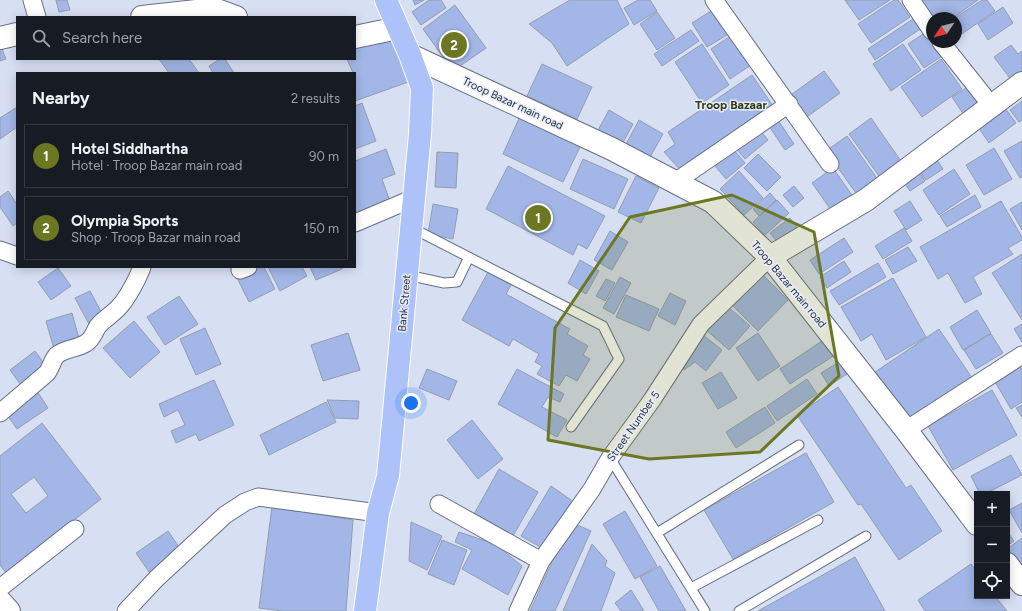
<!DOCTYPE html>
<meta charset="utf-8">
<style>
:root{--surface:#171b24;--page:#20242c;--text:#f1f3f6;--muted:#9ea1a6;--line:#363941;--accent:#6c7722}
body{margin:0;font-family:Figtree,sans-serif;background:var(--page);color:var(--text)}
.controls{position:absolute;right:12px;bottom:12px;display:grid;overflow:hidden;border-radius:0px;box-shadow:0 2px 10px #0003}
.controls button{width:36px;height:36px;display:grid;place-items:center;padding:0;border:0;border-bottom:1px solid var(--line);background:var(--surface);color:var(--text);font:20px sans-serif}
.compass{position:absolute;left:926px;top:12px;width:36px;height:36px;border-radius:50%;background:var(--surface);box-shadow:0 2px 10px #0003;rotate:235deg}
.you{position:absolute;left:411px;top:403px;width:14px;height:14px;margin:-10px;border:3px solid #fff;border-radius:50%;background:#1a73e8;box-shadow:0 0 0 6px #1a73e833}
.badge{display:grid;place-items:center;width:26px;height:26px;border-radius:50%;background:var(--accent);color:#fff;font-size:13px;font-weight:700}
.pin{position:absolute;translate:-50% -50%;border:2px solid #fff;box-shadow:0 1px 4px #0006}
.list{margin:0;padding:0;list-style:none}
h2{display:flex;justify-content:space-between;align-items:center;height:52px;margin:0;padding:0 16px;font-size:17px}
h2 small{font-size:13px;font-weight:400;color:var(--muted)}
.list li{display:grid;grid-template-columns:26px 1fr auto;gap:12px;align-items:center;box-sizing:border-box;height:64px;margin:0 8px 8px;padding:0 8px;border:1px solid var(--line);border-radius:0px}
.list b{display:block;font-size:15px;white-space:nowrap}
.list p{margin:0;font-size:13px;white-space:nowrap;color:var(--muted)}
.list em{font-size:13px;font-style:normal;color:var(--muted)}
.icon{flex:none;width:22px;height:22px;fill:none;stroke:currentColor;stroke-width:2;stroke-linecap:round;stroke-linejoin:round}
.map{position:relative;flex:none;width:1022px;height:611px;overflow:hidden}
.search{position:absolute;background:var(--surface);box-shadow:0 2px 10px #0003;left:16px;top:16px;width:340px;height:44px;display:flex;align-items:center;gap:10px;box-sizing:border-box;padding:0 14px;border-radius:0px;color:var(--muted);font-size:15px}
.panel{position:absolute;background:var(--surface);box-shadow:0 2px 10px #0003;left:16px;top:72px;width:340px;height:196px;border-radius:0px}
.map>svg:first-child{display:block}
.building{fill:#a2b7e7;stroke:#949daf;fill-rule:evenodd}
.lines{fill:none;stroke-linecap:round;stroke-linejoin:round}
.service-casing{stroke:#687081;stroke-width:11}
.minor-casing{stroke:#687081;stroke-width:19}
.tertiary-casing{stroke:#687081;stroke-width:24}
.primary-casing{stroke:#fff;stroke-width:24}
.service{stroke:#fff;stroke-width:9}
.minor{stroke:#fff;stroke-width:17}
.tertiary{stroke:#fff;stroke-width:22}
.primary{stroke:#acc2f9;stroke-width:22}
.marked{fill:#6c7722;fill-opacity:0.2;stroke:#6c7722;stroke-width:3;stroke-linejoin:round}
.labels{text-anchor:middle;stroke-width:3;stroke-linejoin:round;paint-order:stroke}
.street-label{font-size:11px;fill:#2e3239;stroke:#e5edfd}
.neighbourhood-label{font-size:12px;font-weight:bold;fill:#343a12;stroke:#e5edfd}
</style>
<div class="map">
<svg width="1022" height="611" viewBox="0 0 1022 611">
<rect width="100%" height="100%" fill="#d7dff3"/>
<path class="building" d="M 56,0 L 67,0 L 70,10 L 59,12 Z
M 413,0 L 424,0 L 415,5 Z
M 429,0 L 441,0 L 446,8 L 421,25 L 412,12 Z
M 570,0 L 617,0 L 629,24 L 567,66 L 552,43 L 529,24 Z
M 638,0 L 650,0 L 657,11 L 634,25 L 624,8 Z
M 845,0 L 890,0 L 859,20 Z
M 894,0 L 898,0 L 910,17 L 871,43 L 858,24 Z
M 914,0 L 978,0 L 953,18 L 932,18 Z
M 982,0 L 987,0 L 995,11 L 956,38 L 955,18 Z
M 455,5 L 486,48 L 453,71 L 423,29 Z
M 1003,7 L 1013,23 L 988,40 L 978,24 Z
M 716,8 L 732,32 L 707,47 L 692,23 Z
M 657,12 L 675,38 L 657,50 L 640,24 Z
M 916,17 L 923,27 L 875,60 L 868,49 Z
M 691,30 L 699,41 L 662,66 L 654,54 Z
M 926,32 L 942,56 L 924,68 L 908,44 Z
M 735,33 L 754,63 L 730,79 L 711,49 Z
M 391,37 L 411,81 L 355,101 L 355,73 L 353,73 L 347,59 L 355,59 L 355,45 Z
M 0,44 L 6,59 L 0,61 Z
M 702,44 L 729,85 L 702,103 L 675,62 Z
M 903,44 L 921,70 L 891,91 L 873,64 Z
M 1011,45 L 1018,54 L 1022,51 L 1022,74 L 1012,81 L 994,57 Z
M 159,59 L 189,59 L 199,73 L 169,73 Z
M 220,59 L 225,59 L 234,73 L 213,73 L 209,66 Z
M 941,59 L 962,89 L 922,117 L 901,87 Z
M 542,64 L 592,87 L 577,119 L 527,96 Z
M 824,71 L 840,93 L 804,119 L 788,97 Z
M 752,75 L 775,109 L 682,172 L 664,152 L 675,144 L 668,132 Z
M 971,85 L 985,105 L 966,118 L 952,97 Z
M 1022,101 L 1022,120 L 1019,122 L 1010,110 Z
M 362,103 L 376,141 L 355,149 L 355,106 Z
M 17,107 L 17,127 L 0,139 L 0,118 Z
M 1005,108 L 1016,123 L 989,143 L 978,127 Z
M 609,110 L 633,124 L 620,148 L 596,134 Z
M 520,116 L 581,145 L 563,182 L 503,154 Z
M 776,117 L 794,144 L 785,150 L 767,123 Z
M 871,118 L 903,164 L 881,179 L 849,134 Z
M 639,120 L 663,134 L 649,159 L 625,146 Z
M 758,128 L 768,140 L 745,159 L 735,147 Z
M 847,136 L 879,181 L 858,196 L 826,151 Z
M 1022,141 L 1022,177 L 1020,178 L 1004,151 Z
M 994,148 L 1012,179 L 984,195 L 966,165 Z
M 386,149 L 395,174 L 382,179 L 391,204 L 355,217 L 355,161 Z
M 734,150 L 745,163 L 726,179 L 715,166 Z
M 437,152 L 458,153 L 456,188 L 435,187 Z
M 758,154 L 781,177 L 767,191 L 744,168 Z
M 935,157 L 943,169 L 926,180 L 918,168 Z
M 583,159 L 628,179 L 614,209 L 570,189 Z
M 508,166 L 605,216 L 587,249 L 578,244 L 573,255 L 486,209 Z
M 833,168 L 854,198 L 833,213 L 812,183 Z
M 954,169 L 970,194 L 939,215 L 923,190 Z
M 918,170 L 925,181 L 910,191 L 903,181 Z
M 739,171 L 763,198 L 744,215 L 720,189 Z
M 636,176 L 659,188 L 641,223 L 618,212 Z
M 794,186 L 804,198 L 793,207 L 783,195 Z
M 8,191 L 17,204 L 17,223 L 13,226 L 0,207 L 0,197 Z
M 770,193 L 776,200 L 759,216 L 753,209 Z
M 975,195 L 981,207 L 947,227 L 940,216 Z
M 777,200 L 789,213 L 765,235 L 753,222 Z
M 910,201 L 922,220 L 906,230 L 894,211 Z
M 1001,201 L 1022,237 L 1022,240 L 1008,248 L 1013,254 L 973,277 L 982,294 L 965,303 L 948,273 L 938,279 L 920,247 Z
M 1022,202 L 1022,230 L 1010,209 Z
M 433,204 L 458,209 L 453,239 L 428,234 Z
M 790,218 L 801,233 L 782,248 L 770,233 Z
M 904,228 L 912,241 L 883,259 L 875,246 Z
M 610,231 L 628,242 L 612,270 L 594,260 Z
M 844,238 L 853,252 L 819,274 L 810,260 Z
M 908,247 L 917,261 L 893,274 L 885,260 Z
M 1022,254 L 1022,320 L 992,273 Z
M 580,260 L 599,271 L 586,294 L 568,283 Z
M 844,261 L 851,272 L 827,288 L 820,277 Z
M 878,263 L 886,277 L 839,305 L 830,291 Z
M 259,267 L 264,267 L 275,289 L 249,302 L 237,278 Z
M 268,267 L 302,267 L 307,276 L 280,291 Z
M 310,267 L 342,267 L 342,269 L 316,280 Z
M 58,268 L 71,286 L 51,300 L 38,282 Z
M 488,272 L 511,285 L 506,294 L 570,329 L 567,334 L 588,346 L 583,355 L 590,359 L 577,381 L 566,375 L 559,386 L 537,374 L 542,366 L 535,362 L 539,354 L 513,339 L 509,346 L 462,320 Z
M 762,274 L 788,300 L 758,331 L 732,305 Z
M 620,277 L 631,283 L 614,314 L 603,308 Z
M 893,278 L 926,337 L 886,360 L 872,334 L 861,341 L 841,307 Z
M 606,279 L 615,283 L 605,301 L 596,296 Z
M 90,291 L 104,317 L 89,324 L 75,298 Z
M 670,293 L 686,301 L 675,325 L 658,316 Z
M 626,295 L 659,309 L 649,331 L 616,317 Z
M 179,296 L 198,324 L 165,345 L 147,317 Z
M 726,305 L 750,326 L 729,350 L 705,329 Z
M 977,310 L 991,333 L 963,350 L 950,327 Z
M 72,313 L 80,342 L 54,349 L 46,321 Z
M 134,321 L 160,352 L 130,378 L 103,348 Z
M 1022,324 L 1022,342 L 1014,329 Z
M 205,328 L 221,364 L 196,375 L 180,339 Z
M 939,329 L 974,381 L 910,424 L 875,372 Z
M 348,333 L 360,370 L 323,381 L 311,345 Z
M 758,333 L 780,366 L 758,381 L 736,348 Z
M 991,334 L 1003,353 L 976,369 L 964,350 Z
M 703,335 L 722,350 L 706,371 L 695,362 L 684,370 L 681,365 Z
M 828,337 L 838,353 L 790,384 L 780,369 Z
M 35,351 L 48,369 L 23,388 L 10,370 Z
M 839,362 L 847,374 L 829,386 L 821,373 Z
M 1019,365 L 1022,371 L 1022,402 L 1011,409 L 994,380 Z
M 427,369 L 457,381 L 449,400 L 419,388 Z
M 517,369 L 564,394 L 560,402 L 548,397 L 542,407 L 567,420 L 557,437 L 498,404 Z
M 721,372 L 737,398 L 718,409 L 702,383 Z
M 807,379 L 817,394 L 777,421 L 767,406 Z
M 214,380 L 234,425 L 199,441 L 196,434 L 176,443 L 171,431 L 185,425 L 178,410 L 164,417 L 159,404 Z
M 838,387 L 906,488 L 911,485 L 942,531 L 899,560 L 861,504 L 858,505 L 797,415 Z
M 992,390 L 1017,435 L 953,470 L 928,426 Z
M 37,391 L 48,408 L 17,429 L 5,412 Z
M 327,400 L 359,401 L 358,419 L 335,418 Z
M 326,402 L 336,422 L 269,455 L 260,435 Z
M 1022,405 L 1022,417 L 1016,408 Z
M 765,407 L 775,423 L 736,448 L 726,432 Z
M 472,420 L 503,459 L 478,479 L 447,440 Z
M 42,423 L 101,499 L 6,573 L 0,565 L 0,456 ZM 34,477 L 48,496 L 26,513 L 11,494 Z
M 806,453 L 834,502 L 733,559 L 704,510 Z
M 1011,455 L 1022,475 L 985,494 L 980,494 L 971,476 Z
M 499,469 L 538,492 L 513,536 L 474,514 Z
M 551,486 L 574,502 L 544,549 L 521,536 Z
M 1022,503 L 1022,533 L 1009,510 Z
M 272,506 L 353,520 L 346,611 L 282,611 L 259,608 Z
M 625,511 L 657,566 L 635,579 L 603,524 Z
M 411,522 L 442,536 L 427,570 L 409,561 Z
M 570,522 L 591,531 L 555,611 L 530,611 Z
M 168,531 L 181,550 L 149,572 L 136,553 Z
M 1007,531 L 1014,541 L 1007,546 Z
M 459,532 L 495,544 L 522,566 L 508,595 L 462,569 L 472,550 L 455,542 Z
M 1022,538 L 1022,576 L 1007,555 L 1007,549 Z
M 442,540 L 467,550 L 454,585 L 428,574 Z
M 592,544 L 607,561 L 605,566 L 615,573 L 601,611 L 563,611 Z
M 855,557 L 885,611 L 758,611 Z
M 971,564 L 977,572 L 977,596 L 995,596 L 1007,611 L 925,611 L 918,600 Z
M 660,566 L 686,611 L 659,611 L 640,577 Z
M 631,590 L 644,611 L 621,611 L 615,603 Z"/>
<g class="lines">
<defs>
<path id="service" d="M 412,228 L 603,326 L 619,359 L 571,427
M 407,275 L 444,283 L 457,282 L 469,257
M 610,458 L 705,611
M 657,533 L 799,445
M 691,588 L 818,520
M 739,611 L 866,536"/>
<path id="minor" d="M 32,0 L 37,17
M 714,0 L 830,164
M 911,0 L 932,31
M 941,42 L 991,105
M 675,182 L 789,104
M 355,223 L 414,198
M 0,250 L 17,256
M 240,270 L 248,267
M 0,413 L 47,373 C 51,368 52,360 57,355 C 66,348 77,349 86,343 C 93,339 94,332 98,326 C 104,319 113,314 119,307 C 127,299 138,278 142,267
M 906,430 L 1022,355
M 439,504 L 541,561
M 0,588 L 75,529
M 126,611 L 156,579 L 225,515 L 245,502 L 258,497 L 378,513
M 518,611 L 541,561 L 592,489 L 610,458 L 652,400 L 701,324 L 770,257"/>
<path id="tertiary" d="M 142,17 L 214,9 L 236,17
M 355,37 L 398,28
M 0,38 L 17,34
M 410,55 L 612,149 L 713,202 L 770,257 L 906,430 L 977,524
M 770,257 L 866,200 L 1022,83
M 1007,564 L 1022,584
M 0,601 L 9,611"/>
<path id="primary" d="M 365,611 L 378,513 L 388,476 L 420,134 L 422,88 L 410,55 L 386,0"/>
</defs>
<use href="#service" class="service-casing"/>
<use href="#minor" class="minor-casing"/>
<use href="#tertiary" class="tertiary-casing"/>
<use href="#primary" class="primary-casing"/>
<use href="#service" class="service"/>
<use href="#minor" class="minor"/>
<use href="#tertiary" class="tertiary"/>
<use href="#primary" class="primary"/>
</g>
<path class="marked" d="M 732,195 L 814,232 L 839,376 L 760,452 L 649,459 L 548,440 L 555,328 L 630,217 Z"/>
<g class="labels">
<g class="street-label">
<text transform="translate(513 103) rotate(25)" y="4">Troop Bazar main road</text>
<text transform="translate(789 284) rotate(50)" y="4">Troop Bazar main road</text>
<text transform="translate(404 303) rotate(-85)" y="4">Bank Street</text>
<text transform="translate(633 426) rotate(-55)" y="4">Street Number 5</text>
</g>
<g class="neighbourhood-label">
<text x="731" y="109">Troop Bazaar</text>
</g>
</g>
</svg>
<div class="controls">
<button>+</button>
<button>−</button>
<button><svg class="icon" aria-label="locate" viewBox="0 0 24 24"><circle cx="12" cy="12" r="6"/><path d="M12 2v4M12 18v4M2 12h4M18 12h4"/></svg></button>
</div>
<svg class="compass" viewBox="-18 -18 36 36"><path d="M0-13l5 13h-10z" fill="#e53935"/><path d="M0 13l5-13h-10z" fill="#9ea1a6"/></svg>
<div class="you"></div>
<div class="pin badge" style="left:538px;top:218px">1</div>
<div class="pin badge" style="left:454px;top:45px">2</div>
<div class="search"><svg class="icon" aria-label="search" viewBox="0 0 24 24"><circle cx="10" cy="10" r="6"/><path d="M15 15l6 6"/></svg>Search here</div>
<section class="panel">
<h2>Nearby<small>2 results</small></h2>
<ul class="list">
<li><span class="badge">1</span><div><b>Hotel Siddhartha</b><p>Hotel · Troop Bazar main road</p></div><em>90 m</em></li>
<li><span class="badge">2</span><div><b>Olympia Sports</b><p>Shop · Troop Bazar main road</p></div><em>150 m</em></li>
</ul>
</section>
</div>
